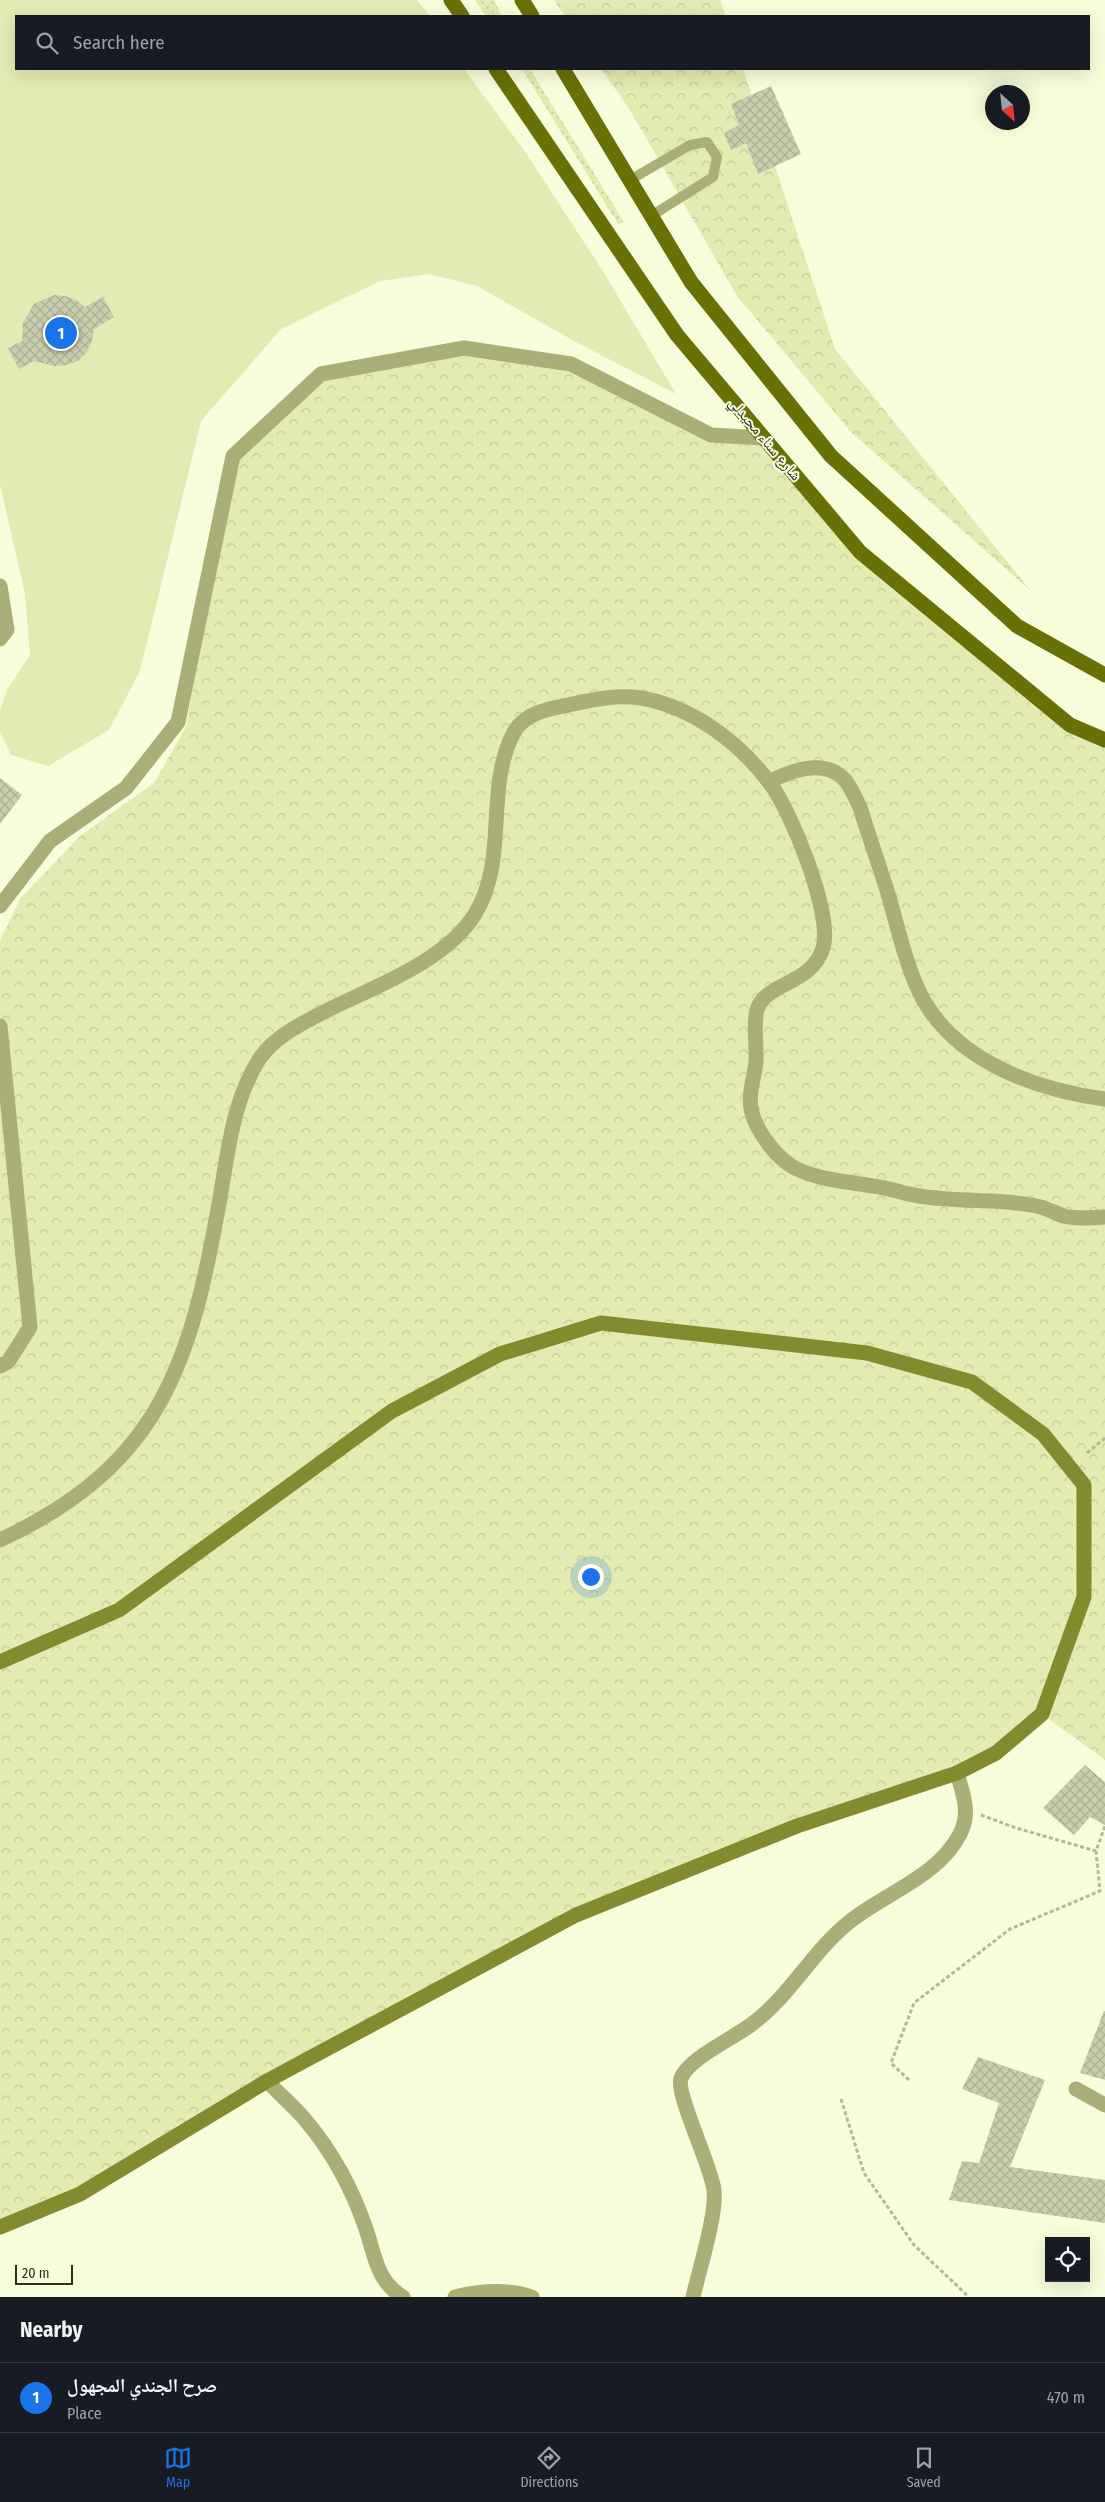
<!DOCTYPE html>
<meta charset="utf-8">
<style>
:root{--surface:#171b24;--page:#242831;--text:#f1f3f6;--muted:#9ea1a6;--line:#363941;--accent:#1a73e8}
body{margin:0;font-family:"Fira Sans Condensed","Noto Naskh Arabic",sans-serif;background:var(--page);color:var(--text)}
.controls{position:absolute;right:15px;bottom:15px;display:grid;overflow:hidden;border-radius:0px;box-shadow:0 5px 20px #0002}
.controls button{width:45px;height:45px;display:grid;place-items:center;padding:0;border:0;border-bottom:1px solid var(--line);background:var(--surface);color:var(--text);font:25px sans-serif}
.compass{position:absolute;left:985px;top:85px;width:45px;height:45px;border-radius:50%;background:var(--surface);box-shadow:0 5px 20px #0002;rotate:153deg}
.scale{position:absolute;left:15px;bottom:12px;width:58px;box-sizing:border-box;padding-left:5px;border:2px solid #2c2d21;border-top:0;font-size:14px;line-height:18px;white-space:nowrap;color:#2c2d21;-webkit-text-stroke:4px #f7fcda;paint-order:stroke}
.you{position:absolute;left:590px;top:1576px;width:18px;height:18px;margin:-12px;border:4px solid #fff;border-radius:50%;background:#1a73e8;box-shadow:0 0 0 8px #1a73e833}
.badge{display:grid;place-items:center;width:32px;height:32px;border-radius:50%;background:var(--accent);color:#fff;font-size:16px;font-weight:700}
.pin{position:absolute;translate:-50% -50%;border:2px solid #fff;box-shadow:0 1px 5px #0006}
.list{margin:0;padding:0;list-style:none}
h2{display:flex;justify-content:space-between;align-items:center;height:65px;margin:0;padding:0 20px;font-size:21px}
h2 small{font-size:16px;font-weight:400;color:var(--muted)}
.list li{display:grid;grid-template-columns:32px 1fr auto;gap:15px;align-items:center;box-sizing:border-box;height:70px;padding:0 20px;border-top:1px solid var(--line)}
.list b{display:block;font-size:19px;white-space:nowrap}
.list p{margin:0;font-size:16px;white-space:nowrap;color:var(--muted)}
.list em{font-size:16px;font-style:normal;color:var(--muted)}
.icon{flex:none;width:28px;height:28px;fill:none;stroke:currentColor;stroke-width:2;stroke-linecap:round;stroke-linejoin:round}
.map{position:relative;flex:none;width:1105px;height:2297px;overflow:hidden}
.search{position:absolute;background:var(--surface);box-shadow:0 5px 20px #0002;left:15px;right:15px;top:15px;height:55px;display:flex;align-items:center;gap:12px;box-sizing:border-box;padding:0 18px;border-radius:0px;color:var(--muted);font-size:19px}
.sheet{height:135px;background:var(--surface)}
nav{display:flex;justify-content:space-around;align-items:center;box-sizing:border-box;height:70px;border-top:1px solid var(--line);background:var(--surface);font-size:14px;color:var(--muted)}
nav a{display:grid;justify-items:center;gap:2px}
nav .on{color:var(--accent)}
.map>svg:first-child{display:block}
.grass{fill:url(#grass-dots)}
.forest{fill:url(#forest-crowns)}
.green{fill:#e3ebb2}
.building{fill:url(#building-cross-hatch)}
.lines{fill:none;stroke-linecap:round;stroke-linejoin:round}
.path{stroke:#b2b69b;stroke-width:3;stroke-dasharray:4 2.5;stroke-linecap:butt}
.lane{stroke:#a9af77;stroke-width:10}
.street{stroke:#a9af77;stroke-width:15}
.secondary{stroke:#848b2f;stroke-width:15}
.primary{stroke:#697005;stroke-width:15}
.labels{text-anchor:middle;stroke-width:4;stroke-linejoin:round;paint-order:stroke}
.street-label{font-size:15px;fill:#2c2d21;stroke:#f7fcda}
</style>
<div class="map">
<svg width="1105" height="2297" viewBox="0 0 1105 2297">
<defs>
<pattern id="grass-dots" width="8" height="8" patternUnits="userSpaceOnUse" patternTransform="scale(1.25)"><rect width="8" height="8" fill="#e3ebb2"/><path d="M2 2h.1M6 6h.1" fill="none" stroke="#c3ca99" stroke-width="1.8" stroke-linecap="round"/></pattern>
<pattern id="forest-crowns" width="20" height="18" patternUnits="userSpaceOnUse" patternTransform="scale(1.25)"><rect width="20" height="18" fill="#e3ebb2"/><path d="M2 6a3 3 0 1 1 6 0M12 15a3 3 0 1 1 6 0" fill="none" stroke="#c3ca99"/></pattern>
<pattern id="building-cross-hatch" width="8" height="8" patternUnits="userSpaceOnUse" patternTransform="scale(1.25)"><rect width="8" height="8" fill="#c8cdac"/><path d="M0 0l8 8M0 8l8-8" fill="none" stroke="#acb094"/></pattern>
</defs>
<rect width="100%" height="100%" fill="#f7fcda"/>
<path class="grass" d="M 475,0 L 494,0 L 502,16 L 486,16 Z
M 522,69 L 530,69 L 624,222 L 618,224 Z"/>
<path class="forest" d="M 554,0 L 720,0 L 726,16 L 565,16 Z
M 601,69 L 743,69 L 835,349 L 1031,591 L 851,432 L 737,296 L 630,110 Z
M 464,348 L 571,364 L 711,435 L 764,438 L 889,576 L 1070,725 L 1105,740 L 1105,1760 L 1042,1714 L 996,1753 L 576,1915 L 80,2194 L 0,2227 L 0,941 L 20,899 L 80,836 L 154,783 L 186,727 L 233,456 L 321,374 Z"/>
<path class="green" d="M 0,0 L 417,0 L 430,16 L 16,16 L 16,69 L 464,69 L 526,153 L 604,273 L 676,394 L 576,342 L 477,286 L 429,274 L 380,281 L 281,329 L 201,421 L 140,671 L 109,730 L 48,766 L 11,755 L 0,732 L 0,711 L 7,690 L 30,655 L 25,594 L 0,484 Z"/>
<path class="building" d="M 771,86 L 801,154 L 758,174 L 746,143 L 731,150 L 724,133 L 739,125 L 731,104 Z
M 54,295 L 65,296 L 76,300 L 85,307 L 103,297 L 114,317 L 94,329 L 92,341 L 87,352 L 78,361 L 66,365 L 54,366 L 34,361 L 19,369 L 8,348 L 22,341 L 23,323 L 34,304 Z
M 0,778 L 22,795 L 0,824 Z
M 1085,1765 L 1105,1782 L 1105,1825 L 1090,1817 L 1074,1835 L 1043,1808 Z
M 1104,2011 L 1105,2011 L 1105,2080 L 1080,2073 Z
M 978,2057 L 1045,2080 L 1010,2167 L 1105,2180 L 1105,2223 L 949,2200 L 962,2161 L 979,2163 L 999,2103 L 962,2089 Z"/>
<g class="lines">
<path class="path" d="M 1087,1453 L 1105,1438
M 981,1815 L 1016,1828 L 1096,1851
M 909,2080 L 891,2063 L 914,2003 L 1010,1929 L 1100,1891 L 1096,1851 L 1105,1826
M 841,2099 L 864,2173 L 914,2245 L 969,2297"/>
<path class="lane" d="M 630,180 L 690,145 L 707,142 L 717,157 L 713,177 L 651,216"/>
<path class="street" d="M 0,586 L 7,630 L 0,639
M 769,782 C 790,771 821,759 842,777 C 851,785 855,798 860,807 C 869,837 880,867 889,897 C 898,929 908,973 924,1001 C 960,1063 1038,1090 1105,1099
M 0,906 L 50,841 L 126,788 L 178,722 L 233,456 L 321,374 L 464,348 L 571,364 L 711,435 L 764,438
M 0,1026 L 30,1327 L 8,1362 L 0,1366
M 0,1540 C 162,1465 191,1362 220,1198 C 228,1152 233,1099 260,1058 C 274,1038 297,1026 318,1015 C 367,989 444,964 475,914 C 509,859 484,789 514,732 C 525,713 548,709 568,705 C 591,700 617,694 641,698 C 692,707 738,741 769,782 C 791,810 833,914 823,948 C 812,985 765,982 757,1010 C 753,1026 757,1045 756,1062 C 754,1080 747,1096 752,1113 C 758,1134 778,1160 797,1169 C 822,1181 852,1182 879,1187 C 892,1189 906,1194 919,1196 C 944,1200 968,1200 992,1201 C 1009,1202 1028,1203 1044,1208 C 1046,1209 1061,1215 1063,1216 C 1077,1219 1091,1218 1105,1217
M 267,2081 C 280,2095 295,2107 307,2122 C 333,2153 353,2191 366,2229 C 375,2256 377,2282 403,2297
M 1076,2089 L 1105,2105
M 455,2297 C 479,2291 508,2289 532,2297
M 693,2297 C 699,2271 717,2213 714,2190 C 711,2165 675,2093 681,2078 C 689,2058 734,2038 752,2024 C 791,1995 812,1952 848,1923 C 883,1894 937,1878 960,1834 C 971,1813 963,1794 957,1773"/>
<path class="secondary" d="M 0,1662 L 119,1610 L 392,1411 L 500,1354 L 601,1323 L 867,1353 L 972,1382 L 1043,1434 L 1084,1485 L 1084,1597 L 1042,1714 L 996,1753 L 957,1773 L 797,1826 L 576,1915 L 267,2081 L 80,2194 L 0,2227"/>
<path class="primary" d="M 451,0 L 462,16
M 522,0 L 532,16
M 496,69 L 677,335 L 860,552 L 1070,725 L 1105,740
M 563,69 L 691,282 L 831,456 L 1017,626 L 1105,675"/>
</g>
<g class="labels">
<g class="street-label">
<text transform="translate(765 439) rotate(50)" y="5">شارع سناء محيدلي</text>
</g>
</g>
</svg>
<div class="controls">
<button><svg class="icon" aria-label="locate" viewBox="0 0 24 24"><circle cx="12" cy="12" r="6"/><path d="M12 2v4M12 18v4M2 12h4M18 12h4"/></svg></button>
</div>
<svg class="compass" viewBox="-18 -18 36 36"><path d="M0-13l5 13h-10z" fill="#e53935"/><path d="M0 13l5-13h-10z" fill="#9ea1a6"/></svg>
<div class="scale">20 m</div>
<div class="you"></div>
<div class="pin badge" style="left:61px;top:333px">1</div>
<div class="search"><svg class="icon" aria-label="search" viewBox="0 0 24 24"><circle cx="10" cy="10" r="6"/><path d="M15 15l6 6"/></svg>Search here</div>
</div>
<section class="sheet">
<h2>Nearby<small></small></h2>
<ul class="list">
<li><span class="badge">1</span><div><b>صرح الجندي المجهول</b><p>Place</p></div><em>470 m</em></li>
</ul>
</section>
<nav>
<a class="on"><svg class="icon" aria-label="map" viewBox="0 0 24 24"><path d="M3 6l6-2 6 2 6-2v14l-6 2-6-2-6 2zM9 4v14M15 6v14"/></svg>Map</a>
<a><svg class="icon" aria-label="directions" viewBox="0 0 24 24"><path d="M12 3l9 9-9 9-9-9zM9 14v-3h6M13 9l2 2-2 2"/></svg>Directions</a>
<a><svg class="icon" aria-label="saved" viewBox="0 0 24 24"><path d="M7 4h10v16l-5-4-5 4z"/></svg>Saved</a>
</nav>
